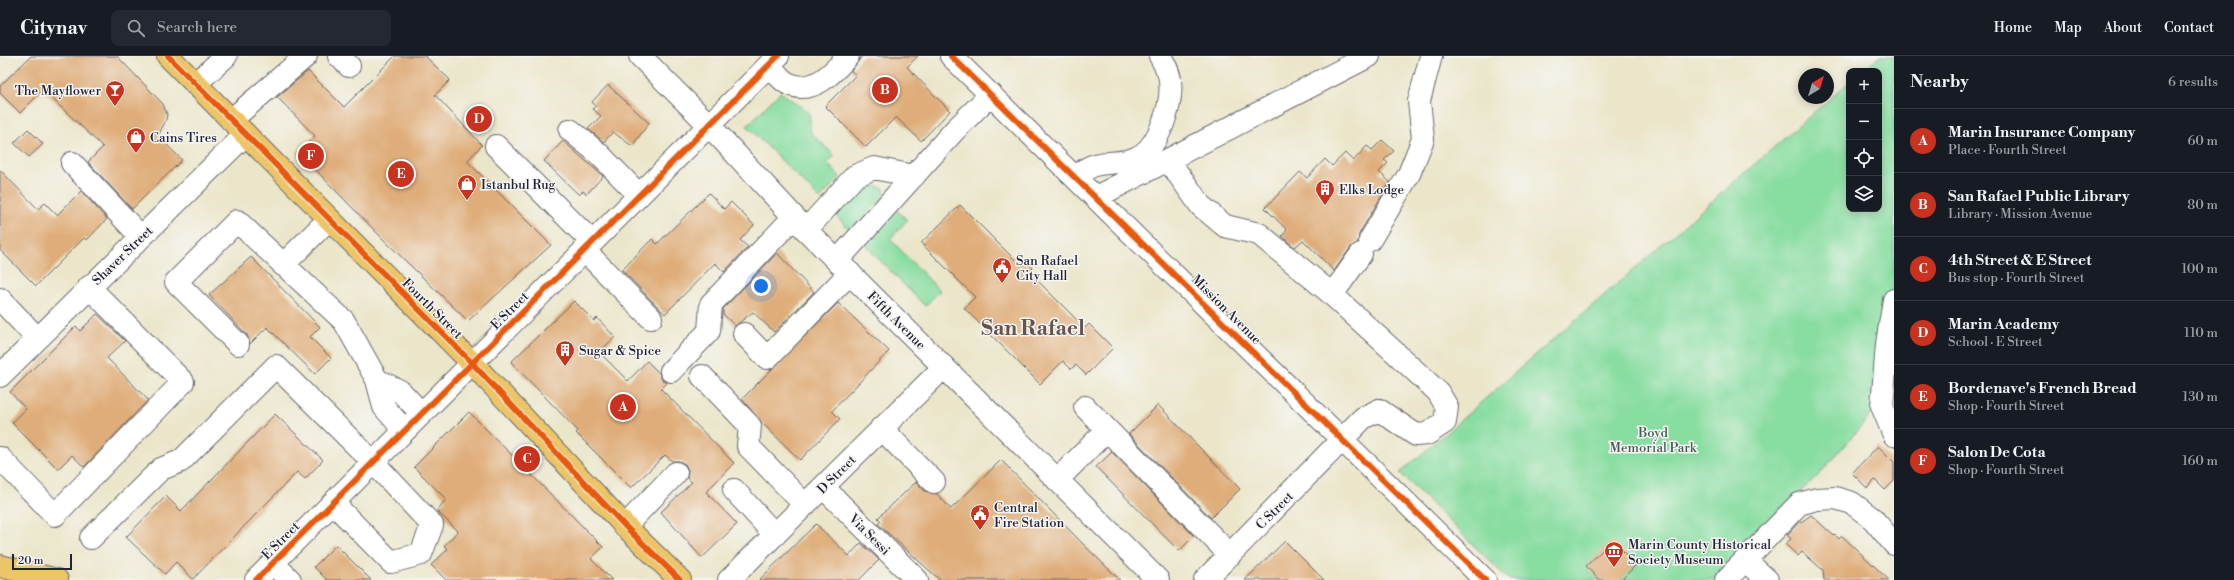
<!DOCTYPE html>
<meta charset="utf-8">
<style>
:root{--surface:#171b24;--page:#242831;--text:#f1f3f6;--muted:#9ea1a6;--line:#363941;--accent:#c8321e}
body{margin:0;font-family:"Libre Bodoni",serif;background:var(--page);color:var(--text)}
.controls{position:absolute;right:12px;top:12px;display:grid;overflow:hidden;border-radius:8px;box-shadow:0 2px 10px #0003}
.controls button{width:36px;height:36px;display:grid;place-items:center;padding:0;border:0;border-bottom:1px solid var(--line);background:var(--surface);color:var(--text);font:20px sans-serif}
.compass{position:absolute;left:1798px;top:12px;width:36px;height:36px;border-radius:50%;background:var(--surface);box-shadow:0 2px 10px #0003;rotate:38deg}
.scale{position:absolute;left:12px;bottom:10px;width:60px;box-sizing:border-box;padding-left:4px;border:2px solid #22223b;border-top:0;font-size:11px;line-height:14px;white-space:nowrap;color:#22223b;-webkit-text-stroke:3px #f6f6f2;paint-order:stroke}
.you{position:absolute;left:761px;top:230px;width:14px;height:14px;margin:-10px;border:3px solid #fff;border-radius:50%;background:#1a73e8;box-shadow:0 0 0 6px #1a73e833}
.badge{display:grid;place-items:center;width:26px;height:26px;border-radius:50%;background:var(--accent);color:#fff;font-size:13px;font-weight:700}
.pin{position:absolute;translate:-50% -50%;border:2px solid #fff;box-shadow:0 1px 4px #0006}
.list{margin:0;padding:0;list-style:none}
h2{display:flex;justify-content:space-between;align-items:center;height:52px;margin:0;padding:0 16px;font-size:17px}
h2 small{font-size:13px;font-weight:400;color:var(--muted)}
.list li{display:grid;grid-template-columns:26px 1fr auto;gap:12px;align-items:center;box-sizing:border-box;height:64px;padding:0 16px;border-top:1px solid var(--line)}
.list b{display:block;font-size:15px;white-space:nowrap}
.list p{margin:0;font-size:13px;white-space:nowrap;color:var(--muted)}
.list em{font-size:13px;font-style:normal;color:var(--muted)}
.icon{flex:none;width:22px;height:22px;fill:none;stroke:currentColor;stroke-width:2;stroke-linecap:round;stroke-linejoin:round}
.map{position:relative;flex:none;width:1894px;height:524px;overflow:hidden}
header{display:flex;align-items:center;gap:24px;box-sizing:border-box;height:56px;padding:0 20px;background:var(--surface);border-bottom:1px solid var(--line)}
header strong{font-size:19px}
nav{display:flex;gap:22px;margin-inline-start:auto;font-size:14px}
.search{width:280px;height:36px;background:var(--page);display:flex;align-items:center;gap:10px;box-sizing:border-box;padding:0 14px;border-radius:8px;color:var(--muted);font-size:15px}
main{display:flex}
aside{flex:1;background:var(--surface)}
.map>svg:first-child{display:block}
.green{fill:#88dda0;stroke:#55806e}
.building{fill:#dfad79}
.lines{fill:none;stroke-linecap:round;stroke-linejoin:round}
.minor-casing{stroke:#68676d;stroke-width:24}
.major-casing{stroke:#68676d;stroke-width:24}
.minor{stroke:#fff;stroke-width:22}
.major{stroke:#edc569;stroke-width:22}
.cycleway-casing{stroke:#f6f6f2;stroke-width:8}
.cycleway{stroke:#e8590c;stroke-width:6}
.labels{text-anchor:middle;stroke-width:3;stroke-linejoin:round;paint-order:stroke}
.poi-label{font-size:13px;fill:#22223b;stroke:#f6f6f2;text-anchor:start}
.street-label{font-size:13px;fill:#22223b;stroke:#f6f6f2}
.park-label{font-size:13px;fill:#415a59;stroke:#f6f6f2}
.town-label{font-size:21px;font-weight:bold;fill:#645351;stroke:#f6f6f2}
</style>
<header>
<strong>Citynav</strong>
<div class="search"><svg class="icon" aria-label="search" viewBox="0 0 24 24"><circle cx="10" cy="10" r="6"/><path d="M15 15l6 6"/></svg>Search here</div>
<nav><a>Home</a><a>Map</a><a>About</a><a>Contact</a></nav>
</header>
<main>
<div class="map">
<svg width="1894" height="524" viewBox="0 0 1894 524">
<rect width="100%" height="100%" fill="#f6f6f2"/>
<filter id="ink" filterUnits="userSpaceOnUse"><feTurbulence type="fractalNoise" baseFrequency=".025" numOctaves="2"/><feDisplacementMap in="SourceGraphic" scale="8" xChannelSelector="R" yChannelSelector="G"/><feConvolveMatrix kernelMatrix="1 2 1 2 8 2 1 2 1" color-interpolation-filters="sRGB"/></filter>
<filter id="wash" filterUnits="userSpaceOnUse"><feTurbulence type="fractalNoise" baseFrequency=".012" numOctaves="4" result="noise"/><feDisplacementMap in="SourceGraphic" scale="16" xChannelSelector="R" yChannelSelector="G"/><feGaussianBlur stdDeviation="0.9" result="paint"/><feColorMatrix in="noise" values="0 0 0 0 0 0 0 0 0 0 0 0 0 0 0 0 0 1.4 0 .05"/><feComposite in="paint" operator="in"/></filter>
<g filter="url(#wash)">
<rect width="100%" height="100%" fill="#ebe6ca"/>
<path class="green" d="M 1879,0 L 1894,0 L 1894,332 L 1816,422 L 1783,451 L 1714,524 L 1509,524 L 1400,417 L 1849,26 L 1849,153 L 1879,153 L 1879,15 L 1862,15 Z
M 780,36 L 809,56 L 811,77 L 835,100 L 827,107 L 840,121 L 820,143 L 747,70 Z
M 870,129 L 884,132 L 885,140 L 850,174 L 833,157 L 852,135 Z
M 897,154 L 907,164 L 890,183 L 940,235 L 925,250 L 864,188 Z"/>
<g id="blocks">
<path class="building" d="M 31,0 L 117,0 L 163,48 L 167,58 L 166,64 L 158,80 L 182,104 L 132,153 L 88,106 L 103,91 L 43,34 L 20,57 L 0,37 L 0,30 Z
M 395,0 L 425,0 L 450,24 L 435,39 L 482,89 L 467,105 L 551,189 L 468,265 L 386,186 L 298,96 L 315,80 L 277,41 L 308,15 L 344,51 Z
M 862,0 L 918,0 L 907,11 L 950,55 L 921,85 L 896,61 L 866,91 L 825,50 L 856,19 L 851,15 Z
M 608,29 L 649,67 L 632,90 L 613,76 L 604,86 L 588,73 L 601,60 L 593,53 L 596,50 L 592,46 Z
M 28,73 L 43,88 L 29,101 L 14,87 Z
M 1382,84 L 1394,95 L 1384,104 L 1388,107 L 1379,116 L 1390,126 L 1359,178 L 1358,186 L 1351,191 L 1334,215 L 1303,184 L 1295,191 L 1289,187 L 1282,180 L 1287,174 L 1265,152 L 1300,116 L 1307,122 L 1325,103 L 1332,110 L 1345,97 L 1353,105 L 1367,90 L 1372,94 Z
M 563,85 L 603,120 L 587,138 L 583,135 L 579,139 L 544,105 Z
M 0,114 L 38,153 L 45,147 L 57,159 L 81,135 L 107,163 L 87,184 L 84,182 L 36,230 L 0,194 Z
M 709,137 L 724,153 L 731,146 L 754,169 L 740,184 L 748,191 L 724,216 L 715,207 L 665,258 L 622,214 L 652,183 L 657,188 Z
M 960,149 L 1015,204 L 1020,198 L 1033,212 L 1029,216 L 1085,272 L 1089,268 L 1113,292 L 1086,319 L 1076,309 L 1071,313 L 1063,305 L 1040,328 L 964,252 L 975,241 L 921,187 Z
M 777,197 L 814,236 L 774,276 L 753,256 L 735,270 L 723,258 L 723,253 Z
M 251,201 L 320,271 L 310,281 L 331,302 L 315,318 L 267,271 L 250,288 L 247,279 L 209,239 Z
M 574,245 L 594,265 L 597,262 L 615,281 L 599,296 L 628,325 L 647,305 L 659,317 L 662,324 L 667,327 L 661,333 L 734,407 L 706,436 L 737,468 L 702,502 L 661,456 L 692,426 L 687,422 L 688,414 L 685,408 L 679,405 L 672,405 L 665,399 L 631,432 L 576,377 L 578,375 L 511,306 Z
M 838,247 L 889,295 L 832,355 L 840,363 L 800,404 L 762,367 L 742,343 Z
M 97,258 L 125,285 L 107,302 L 148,344 L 84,411 L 72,399 L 58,413 L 12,367 L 26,353 L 10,336 L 76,270 L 80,275 Z
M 1158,349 L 1240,433 L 1211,462 L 1129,378 Z
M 469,356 L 603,491 L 591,503 L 612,524 L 446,524 L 431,509 L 448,493 L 444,490 L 458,475 L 437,455 L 446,443 L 414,411 Z
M 275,358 L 323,404 L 305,423 L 297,416 L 193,523 L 176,506 L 165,518 L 126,481 L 166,440 L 181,455 Z
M 1878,390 L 1894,406 L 1894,425 L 1885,434 L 1875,424 L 1867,432 L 1852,417 Z
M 1112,396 L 1194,480 L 1179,495 L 1096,411 Z
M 1001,404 L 1086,491 L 1120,524 L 940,524 L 878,468 L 881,465 L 878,462 L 916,426 L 925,435 L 937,438 L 951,453 Z
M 1811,459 L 1834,480 L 1835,479 L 1839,483 L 1842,480 L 1889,524 L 1824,524 L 1823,514 L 1802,496 L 1798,500 L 1785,488 L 1791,483 L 1787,479 L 1800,465 L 1801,466 Z
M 816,468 L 849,500 L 861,487 L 879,504 L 859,524 L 759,524 Z
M 1285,485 L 1324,524 L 1245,524 Z
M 1612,485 L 1636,509 L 1621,524 L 1599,524 L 1586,510 Z
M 336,489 L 371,524 L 327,524 L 314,511 Z"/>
</g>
</g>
<g filter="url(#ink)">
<use href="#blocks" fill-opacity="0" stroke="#68676d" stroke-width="1"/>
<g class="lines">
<defs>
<path id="minor" d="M 339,0 L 349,10
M 640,0 L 709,69 L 806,174 L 1158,524
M 951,0 L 1485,524
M 769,9 C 774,14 780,23 787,27 C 812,40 833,17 848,0
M 195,28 L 226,0
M 231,64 L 306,0
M 570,74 L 599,98 L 639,139
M 496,90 L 592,186
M 1168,104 L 1201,150 L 1225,170 L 1259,178 L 1328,235 L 1438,336 L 1447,351 L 1445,366 L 1427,378 L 1416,379 L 1379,354 L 1363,362 L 1205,524
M 72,107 L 141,181
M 1076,122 C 1097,98 1115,113 1138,101 C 1159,91 1173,47 1170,25 C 1170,17 1164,7 1160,0
M 1096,141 L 1369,0
M 806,174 L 855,120 L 874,112 L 914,120
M 1370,184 L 1409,118 L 1423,83 L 1419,45 L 1431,0
M 584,194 L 651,262
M 837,205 L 954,75 L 991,38
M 283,209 L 329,163
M 1332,239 L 1361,198
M 0,243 L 37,282
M 1894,244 L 1887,288 L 1882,350 L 1894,379
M 744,278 L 767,302 L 850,217
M 238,288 L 176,226 L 237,165 L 344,265 L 377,324 L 384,351 L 404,374
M 671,315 L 709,275 L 711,248 L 794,161
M 0,320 L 245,79
M 702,320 L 750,370 L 748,390 L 805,449
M 377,324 L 400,335 L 421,357
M 1085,351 L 1230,499
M 881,372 L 934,426
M 0,402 L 55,459 L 183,326 L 89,231
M 1057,424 L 1107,374
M 823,431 L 917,524
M 734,434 L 775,479
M 625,470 L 676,417
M 91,482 L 161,413 L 181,405 L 276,310 L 373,406 L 432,469 L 421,498 L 391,506 L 333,447
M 1745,504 L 1767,524
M 273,507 L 290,524
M 256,524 L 778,0
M 729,524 L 944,311
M 1726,524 L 1799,448 L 1817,443 L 1835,442 L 1852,447 L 1873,463 L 1894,488"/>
<path id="major" d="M 168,0 L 472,307 L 625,470 L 680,524
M 0,510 L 57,524"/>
</defs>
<use href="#minor" class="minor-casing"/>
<use href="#major" class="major-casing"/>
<use href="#minor" class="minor"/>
<use href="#major" class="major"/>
<defs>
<path id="cycleway" d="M 168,0 L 472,307 L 625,470 L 680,524
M 951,0 L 1485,524
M 256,524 L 778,0"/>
</defs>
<use href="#cycleway" class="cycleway-casing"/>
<use href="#cycleway" class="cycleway"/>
</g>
</g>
<defs>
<symbol id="bar-pin" viewBox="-11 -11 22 30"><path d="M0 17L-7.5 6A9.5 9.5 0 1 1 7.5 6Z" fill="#c8321e" stroke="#f6f6f2"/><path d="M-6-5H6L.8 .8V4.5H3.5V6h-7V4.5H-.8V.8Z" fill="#fff"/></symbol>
<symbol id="shop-pin" viewBox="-11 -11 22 30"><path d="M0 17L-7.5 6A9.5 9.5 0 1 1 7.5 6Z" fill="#c8321e" stroke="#f6f6f2"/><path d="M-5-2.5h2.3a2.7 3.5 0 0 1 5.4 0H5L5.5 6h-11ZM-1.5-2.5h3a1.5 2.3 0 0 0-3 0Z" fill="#fff"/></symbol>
<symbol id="building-pin" viewBox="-11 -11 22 30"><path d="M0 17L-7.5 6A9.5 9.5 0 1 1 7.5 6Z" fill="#c8321e" stroke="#f6f6f2"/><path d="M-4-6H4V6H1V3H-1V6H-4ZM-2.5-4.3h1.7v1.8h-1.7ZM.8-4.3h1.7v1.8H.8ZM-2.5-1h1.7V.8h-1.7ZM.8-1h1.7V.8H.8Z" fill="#fff"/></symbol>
<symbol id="civic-pin" viewBox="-11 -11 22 30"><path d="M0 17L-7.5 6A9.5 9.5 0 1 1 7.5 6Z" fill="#c8321e" stroke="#f6f6f2"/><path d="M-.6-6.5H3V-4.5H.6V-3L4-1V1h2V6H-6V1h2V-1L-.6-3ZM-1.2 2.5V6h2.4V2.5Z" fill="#fff"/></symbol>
<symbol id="museum-pin" viewBox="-11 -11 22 30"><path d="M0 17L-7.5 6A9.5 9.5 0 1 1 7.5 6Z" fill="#c8321e" stroke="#f6f6f2"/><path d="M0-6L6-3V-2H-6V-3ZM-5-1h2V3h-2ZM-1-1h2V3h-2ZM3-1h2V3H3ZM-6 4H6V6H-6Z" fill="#fff"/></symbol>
</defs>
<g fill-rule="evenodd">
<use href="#bar-pin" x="104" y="23" width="22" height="30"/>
<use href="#shop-pin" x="125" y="70" width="22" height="30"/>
<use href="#shop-pin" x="456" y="117" width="22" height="30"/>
<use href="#building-pin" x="1314" y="122" width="22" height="30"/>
<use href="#civic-pin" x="991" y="200" width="22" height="30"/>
<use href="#building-pin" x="554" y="283" width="22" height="30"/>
<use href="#civic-pin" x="969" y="447" width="22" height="30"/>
<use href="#museum-pin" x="1603" y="484" width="22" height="30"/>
</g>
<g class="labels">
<g class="poi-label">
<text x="101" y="39" text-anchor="end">The Mayflower</text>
<text x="150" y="86">Cains Tires</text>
<text x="481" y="133">Istanbul Rug</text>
<text x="1339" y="138">Elks Lodge</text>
<text x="1016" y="209">San Rafael<tspan x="1016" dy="15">City Hall</tspan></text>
<text x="579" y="299">Sugar &amp; Spice</text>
<text x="994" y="456">Central<tspan x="994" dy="15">Fire Station</tspan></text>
<text x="1628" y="493">Marin County Historical<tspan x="1628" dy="15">Society Museum</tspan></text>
</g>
<g class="street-label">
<text transform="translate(122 199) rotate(-44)" y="5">Shaver Street</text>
<text transform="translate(433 252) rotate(45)" y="5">Fourth Street</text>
<text transform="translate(1227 253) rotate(45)" y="5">Mission Avenue</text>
<text transform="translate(509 254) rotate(-45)" y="5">E Street</text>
<text transform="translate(897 264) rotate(45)" y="5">Fifth Avenue</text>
<text transform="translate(836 418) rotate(-45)" y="5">D Street</text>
<text transform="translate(1274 454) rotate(-45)" y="5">C Street</text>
<text transform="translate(870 478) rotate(45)" y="5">Via Sessi</text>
<text transform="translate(280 484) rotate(-45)" y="5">E Street</text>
</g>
<g class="park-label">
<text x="1653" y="381">Boyd<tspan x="1653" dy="15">Memorial Park</tspan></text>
</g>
<g class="town-label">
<text x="1033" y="279">San Rafael</text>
</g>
</g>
</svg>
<div class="controls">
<button>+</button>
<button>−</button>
<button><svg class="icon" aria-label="locate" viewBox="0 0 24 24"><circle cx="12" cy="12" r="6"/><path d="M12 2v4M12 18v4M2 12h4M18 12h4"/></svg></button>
<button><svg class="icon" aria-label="layers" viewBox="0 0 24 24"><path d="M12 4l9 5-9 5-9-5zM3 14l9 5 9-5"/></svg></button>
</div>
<svg class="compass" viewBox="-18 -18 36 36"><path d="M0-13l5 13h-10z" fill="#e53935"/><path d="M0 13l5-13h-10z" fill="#9ea1a6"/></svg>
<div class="scale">20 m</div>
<div class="you"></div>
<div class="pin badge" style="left:623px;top:351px">A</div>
<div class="pin badge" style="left:885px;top:34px">B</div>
<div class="pin badge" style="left:527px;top:403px">C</div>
<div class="pin badge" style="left:479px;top:63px">D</div>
<div class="pin badge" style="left:401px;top:118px">E</div>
<div class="pin badge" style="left:311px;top:100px">F</div>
</div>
<aside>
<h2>Nearby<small>6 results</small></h2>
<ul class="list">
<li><span class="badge">A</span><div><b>Marin Insurance Company</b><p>Place · Fourth Street</p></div><em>60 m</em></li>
<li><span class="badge">B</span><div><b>San Rafael Public Library</b><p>Library · Mission Avenue</p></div><em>80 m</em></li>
<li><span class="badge">C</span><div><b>4th Street &amp; E Street</b><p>Bus stop · Fourth Street</p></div><em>100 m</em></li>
<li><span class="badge">D</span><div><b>Marin Academy</b><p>School · E Street</p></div><em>110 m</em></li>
<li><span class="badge">E</span><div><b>Bordenave's French Bread</b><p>Shop · Fourth Street</p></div><em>130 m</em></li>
<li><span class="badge">F</span><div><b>Salon De Cota</b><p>Shop · Fourth Street</p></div><em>160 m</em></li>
</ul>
</aside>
</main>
